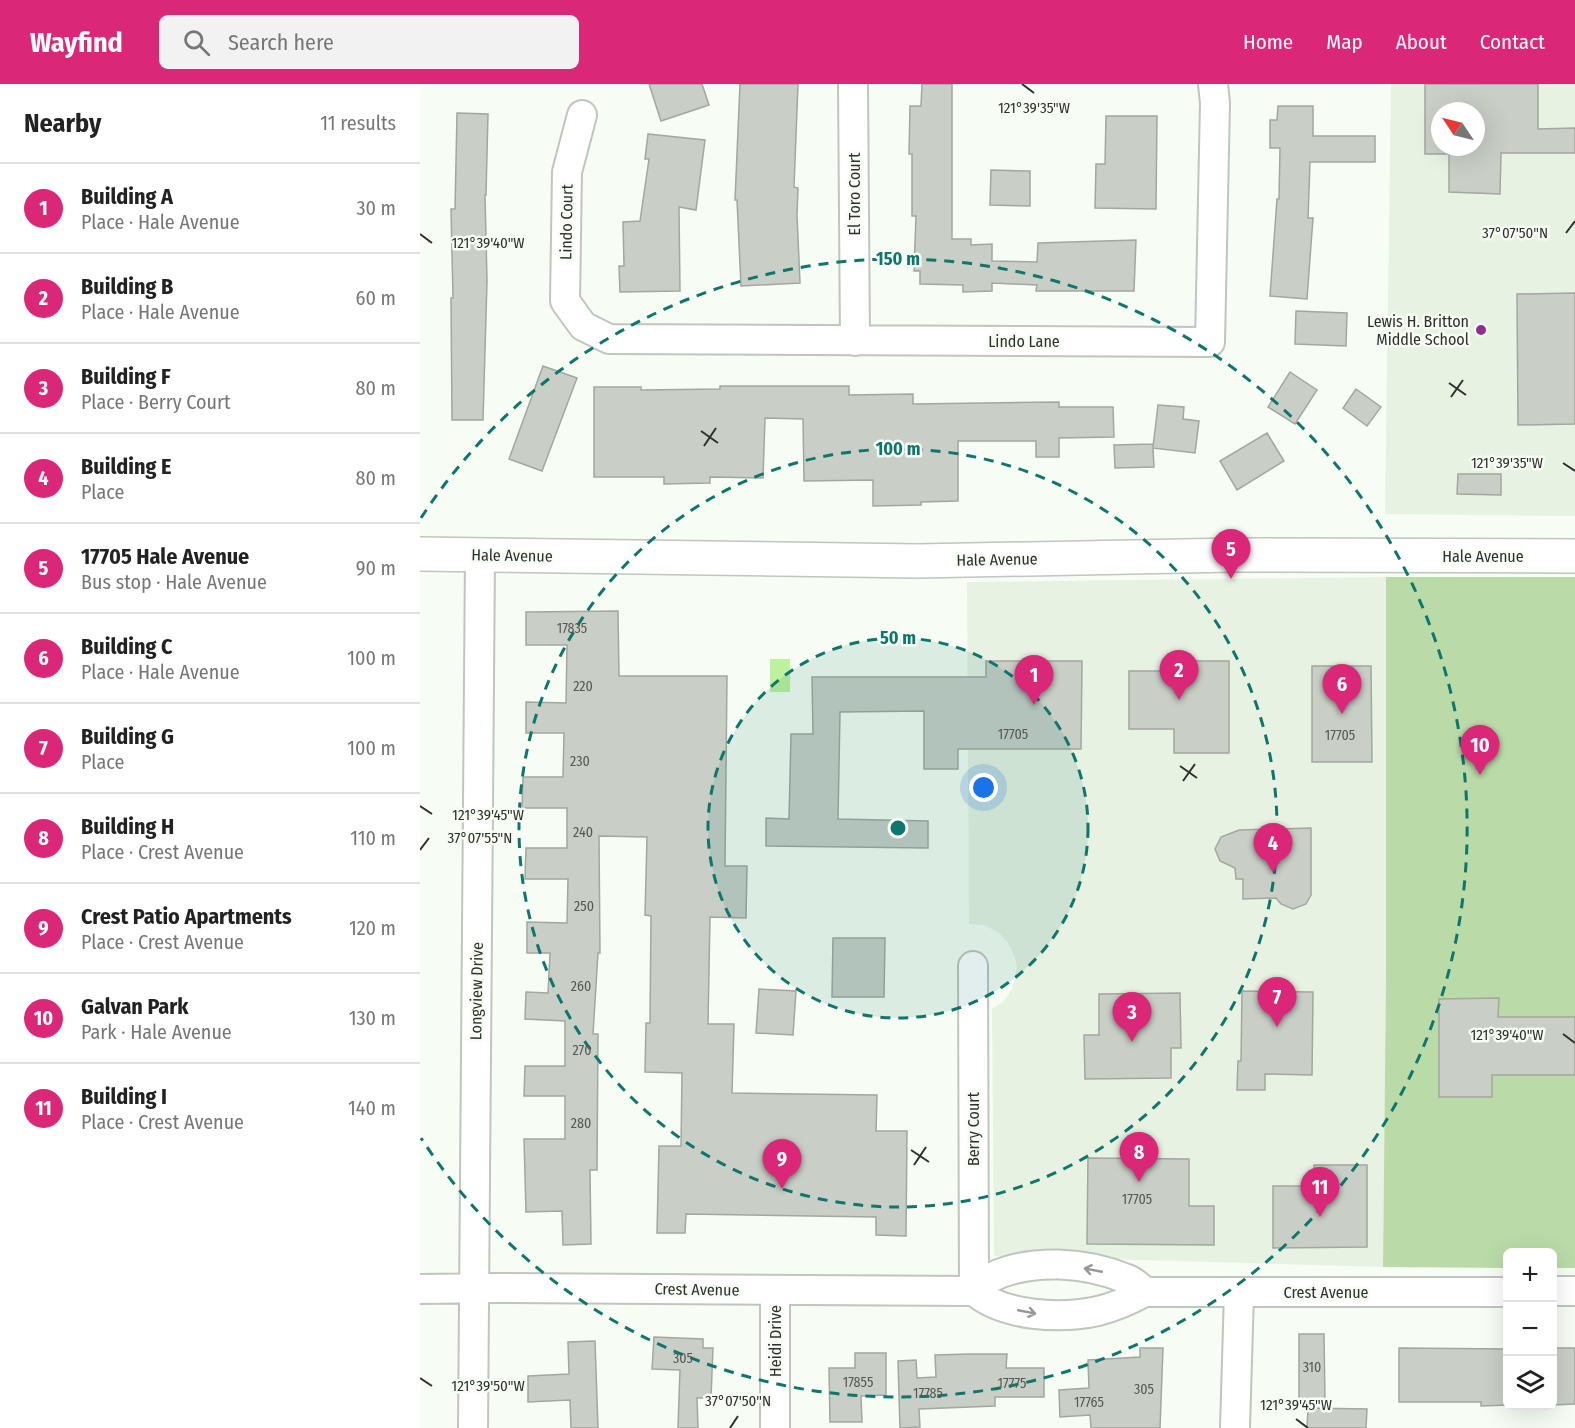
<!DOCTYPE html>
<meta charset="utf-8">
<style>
:root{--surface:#fff;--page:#f2f2f2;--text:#222;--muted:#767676;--line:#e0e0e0;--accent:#db2777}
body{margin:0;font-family:"Fira Sans Condensed",sans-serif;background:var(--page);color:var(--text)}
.controls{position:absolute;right:18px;bottom:18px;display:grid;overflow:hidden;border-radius:9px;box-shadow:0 6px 24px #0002}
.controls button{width:54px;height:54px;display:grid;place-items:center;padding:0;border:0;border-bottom:2px solid var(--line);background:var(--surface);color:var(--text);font:30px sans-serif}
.compass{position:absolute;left:1011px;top:18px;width:54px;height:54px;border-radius:50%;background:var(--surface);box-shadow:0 6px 24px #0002;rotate:305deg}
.you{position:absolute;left:564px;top:704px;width:21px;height:21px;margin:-15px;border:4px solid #fff;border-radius:50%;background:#1a73e8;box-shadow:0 0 0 9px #1a73e833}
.badge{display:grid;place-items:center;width:39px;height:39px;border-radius:50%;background:var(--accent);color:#fff;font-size:20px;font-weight:700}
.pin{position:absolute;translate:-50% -50px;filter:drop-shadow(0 2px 3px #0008)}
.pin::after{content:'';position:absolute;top:32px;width:21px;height:18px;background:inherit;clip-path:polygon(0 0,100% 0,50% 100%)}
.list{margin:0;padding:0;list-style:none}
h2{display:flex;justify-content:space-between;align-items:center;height:78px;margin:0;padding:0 24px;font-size:26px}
h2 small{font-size:20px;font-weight:400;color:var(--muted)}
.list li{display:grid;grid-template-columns:39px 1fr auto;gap:18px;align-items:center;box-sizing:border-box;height:90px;padding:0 24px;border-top:2px solid var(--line)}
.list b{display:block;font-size:22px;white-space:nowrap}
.list p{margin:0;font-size:20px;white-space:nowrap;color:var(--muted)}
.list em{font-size:20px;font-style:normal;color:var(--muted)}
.icon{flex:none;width:33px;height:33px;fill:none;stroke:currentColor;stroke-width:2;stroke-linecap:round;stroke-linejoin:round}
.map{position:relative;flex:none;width:1155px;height:1344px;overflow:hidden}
header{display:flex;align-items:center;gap:36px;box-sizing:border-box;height:84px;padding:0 30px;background:var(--accent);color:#fff}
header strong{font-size:28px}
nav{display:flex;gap:33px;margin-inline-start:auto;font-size:21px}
.search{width:420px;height:54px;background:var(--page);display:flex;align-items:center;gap:15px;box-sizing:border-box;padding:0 21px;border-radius:9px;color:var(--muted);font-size:22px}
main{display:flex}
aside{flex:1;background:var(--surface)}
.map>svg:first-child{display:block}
.built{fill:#e7f2e2;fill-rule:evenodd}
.green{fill:#badba8}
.water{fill:#bdf29d}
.building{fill:#c9cfc6;stroke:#a2a79f;stroke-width:1.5;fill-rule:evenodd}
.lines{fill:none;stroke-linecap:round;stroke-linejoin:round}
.minor-casing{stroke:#c0c5bd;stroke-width:32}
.secondary-casing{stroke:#c0c5bd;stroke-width:36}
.minor{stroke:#fff;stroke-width:28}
.secondary{stroke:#fff;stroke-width:33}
.oneway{stroke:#969896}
.ticks{fill:none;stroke:#2e302d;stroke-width:2}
.ring{fill:none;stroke:#0f766e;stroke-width:3;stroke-dasharray:10 8}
.poi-dot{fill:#902d94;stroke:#f7fdf4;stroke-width:2}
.labels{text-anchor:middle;stroke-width:5;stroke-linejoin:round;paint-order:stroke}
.number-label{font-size:14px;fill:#555853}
.street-label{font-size:16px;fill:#2e302d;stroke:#f7fdf4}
.poi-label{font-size:16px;fill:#2e302d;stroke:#f7fdf4;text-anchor:end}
.ticks-label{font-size:15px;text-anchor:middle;fill:#2e302d;stroke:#f7fdf4;stroke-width:5;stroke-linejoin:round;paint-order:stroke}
.centre{fill:#0f766e;stroke:#f7fdf4;stroke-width:3}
.ring-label{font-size:18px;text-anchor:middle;font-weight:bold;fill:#0f766e;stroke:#f7fdf4;stroke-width:5;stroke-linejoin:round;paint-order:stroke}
</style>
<header>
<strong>Wayfind</strong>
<div class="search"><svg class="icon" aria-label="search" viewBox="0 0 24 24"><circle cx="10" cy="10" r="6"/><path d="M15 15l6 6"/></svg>Search here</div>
<nav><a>Home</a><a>Map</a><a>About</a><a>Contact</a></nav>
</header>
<main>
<aside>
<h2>Nearby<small>11 results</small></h2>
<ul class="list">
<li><span class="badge">1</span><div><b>Building A</b><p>Place · Hale Avenue</p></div><em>30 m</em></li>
<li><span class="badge">2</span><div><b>Building B</b><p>Place · Hale Avenue</p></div><em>60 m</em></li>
<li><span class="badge">3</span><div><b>Building F</b><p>Place · Berry Court</p></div><em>80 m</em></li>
<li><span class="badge">4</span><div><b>Building E</b><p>Place</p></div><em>80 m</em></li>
<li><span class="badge">5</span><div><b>17705 Hale Avenue</b><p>Bus stop · Hale Avenue</p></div><em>90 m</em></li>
<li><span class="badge">6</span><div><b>Building C</b><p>Place · Hale Avenue</p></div><em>100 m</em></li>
<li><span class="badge">7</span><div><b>Building G</b><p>Place</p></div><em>100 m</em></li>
<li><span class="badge">8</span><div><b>Building H</b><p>Place · Crest Avenue</p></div><em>110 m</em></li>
<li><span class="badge">9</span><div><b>Crest Patio Apartments</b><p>Place · Crest Avenue</p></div><em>120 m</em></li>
<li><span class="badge">10</span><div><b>Galvan Park</b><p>Park · Hale Avenue</p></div><em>130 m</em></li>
<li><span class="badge">11</span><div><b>Building I</b><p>Place · Crest Avenue</p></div><em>140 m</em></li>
</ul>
</aside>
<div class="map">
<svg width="1155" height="1344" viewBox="0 0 1155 1344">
<rect width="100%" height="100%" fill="#f7fdf4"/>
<path class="built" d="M 971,0 L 1155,0 L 1155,432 L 965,430 ZM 1020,27 L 1056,27 L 1056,63 L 1020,63 Z
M 966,493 L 966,889 L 963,1183 L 574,1172 L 572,925 L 584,917 L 592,905 L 597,883 L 595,873 L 588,859 L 578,848 L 564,841 L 549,840 L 547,498 Z"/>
<path class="green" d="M 966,493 L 1155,493 L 1155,1184 L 1133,1184 L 1132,1168 L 1088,1168 L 1087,1184 L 963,1183 L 966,889 Z"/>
<path class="water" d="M 350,575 L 370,575 L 370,608 L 350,608 Z"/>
<path class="building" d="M 229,0 L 282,0 L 289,21 L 241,37 Z
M 320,0 L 378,0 L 374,103 L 378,104 L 377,131 L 380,199 L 321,202 L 317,116 L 315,116 Z
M 502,0 L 532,0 L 532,155 L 551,155 L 551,161 L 572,160 L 572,177 L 617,178 L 618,159 L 716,156 L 714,207 L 616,207 L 617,201 L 572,199 L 572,207 L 543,208 L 543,201 L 500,200 L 500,187 L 494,187 L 496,132 L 492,132 L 492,70 L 489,70 L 490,22 L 501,22 Z
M 1005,0 L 1118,0 L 1118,45 L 1155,44 L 1155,69 L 1081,69 L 1080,110 L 1029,108 L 1029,70 L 1005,70 ZM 1020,27 L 1056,27 L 1056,63 L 1020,63 Z
M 858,22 L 893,22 L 893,52 L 955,52 L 955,78 L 890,78 L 888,134 L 893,134 L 887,215 L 850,212 L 857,115 L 859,115 L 860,64 L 850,64 L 850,36 L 857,36 Z
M 37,29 L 68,30 L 66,111 L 65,111 L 67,197 L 63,336 L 32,336 L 31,214 L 33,214 L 31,125 L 35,125 Z
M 686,32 L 737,32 L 736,125 L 675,124 L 676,80 L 685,80 Z
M 228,50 L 285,56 L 276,126 L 259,123 L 260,207 L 200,208 L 199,182 L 204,182 L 203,138 L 220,137 L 229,75 L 225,75 Z
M 571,86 L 610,87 L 610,122 L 570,121 Z
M 1155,209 L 1155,340 L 1098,341 L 1097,210 Z
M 876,227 L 927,229 L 926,262 L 875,260 Z
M 123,282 L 157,294 L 122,387 L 89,375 Z
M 870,288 L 897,306 L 875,340 L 848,323 Z
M 300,302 L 429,302 L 429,311 L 493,310 L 493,320 L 639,318 L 639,323 L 693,323 L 694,353 L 639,354 L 639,373 L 616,373 L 616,357 L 538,357 L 538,417 L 501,418 L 501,421 L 453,422 L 453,396 L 384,397 L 383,335 L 345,334 L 343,394 L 290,393 L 290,399 L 244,400 L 244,393 L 174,393 L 174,303 L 221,303 L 221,306 L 300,305 Z
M 936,305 L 961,323 L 947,342 L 923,324 Z
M 738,321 L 764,323 L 763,335 L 779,337 L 775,369 L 733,364 L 734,383 L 695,384 L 694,361 L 733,360 L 733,363 Z
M 847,349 L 864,377 L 817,406 L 800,377 Z
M 1038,390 L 1081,390 L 1081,411 L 1037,410 Z
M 198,527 L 199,592 L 307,592 L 305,782 L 327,782 L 326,834 L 290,833 L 288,940 L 314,940 L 312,1009 L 457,1011 L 456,1047 L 487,1047 L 486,1152 L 456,1151 L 456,1133 L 266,1130 L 265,1149 L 237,1149 L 239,1062 L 261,1062 L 262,989 L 225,988 L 226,939 L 230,939 L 231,832 L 225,831 L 227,753 L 179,752 L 180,869 L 178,869 L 173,950 L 178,950 L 177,1086 L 170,1086 L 171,1160 L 143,1161 L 142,1127 L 106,1128 L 104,1055 L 145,1055 L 145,1012 L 104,1012 L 105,982 L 145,982 L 145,937 L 105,935 L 106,908 L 128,909 L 130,869 L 107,869 L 107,838 L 147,839 L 148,795 L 105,795 L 106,764 L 147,764 L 147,724 L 102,724 L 103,693 L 143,693 L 144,649 L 106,649 L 106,618 L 146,619 L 147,561 L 106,561 L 106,528 Z
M 566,577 L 662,577 L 661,665 L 538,665 L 538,685 L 504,685 L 504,627 L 420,628 L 418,735 L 508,737 L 508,764 L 346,762 L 346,734 L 369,735 L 371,650 L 393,650 L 392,593 L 566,593 Z
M 766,577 L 809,577 L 809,669 L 754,669 L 754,645 L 709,645 L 709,587 L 766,587 Z
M 892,582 L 951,582 L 952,678 L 892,678 Z
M 891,744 L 891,811 L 886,820 L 873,825 L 861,820 L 856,814 L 823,815 L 823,795 L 816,795 L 815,784 L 800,777 L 795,765 L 801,753 L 819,746 Z
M 413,854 L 465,854 L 464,913 L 412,913 Z
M 339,905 L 376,907 L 373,951 L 336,949 Z
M 822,907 L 893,908 L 892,991 L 845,990 L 845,1006 L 817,1006 L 818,977 L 821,977 Z
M 760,909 L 761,964 L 751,964 L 751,994 L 665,995 L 664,951 L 679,951 L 679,910 Z
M 1079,914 L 1078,933 L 1155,933 L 1155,991 L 1072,991 L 1072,1013 L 1019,1013 L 1019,915 Z
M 668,1074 L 769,1075 L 769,1122 L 794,1122 L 794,1161 L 667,1160 Z
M 894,1081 L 947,1081 L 947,1163 L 853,1164 L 853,1102 L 894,1102 Z
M 879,1250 L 904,1250 L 905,1316 L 879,1316 Z
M 234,1253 L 283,1255 L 283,1264 L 293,1264 L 291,1314 L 277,1314 L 278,1344 L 258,1344 L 260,1286 L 232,1285 Z
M 175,1257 L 178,1344 L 151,1344 L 150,1316 L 108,1318 L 108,1292 L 149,1290 L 148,1258 Z
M 720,1264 L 743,1264 L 740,1344 L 671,1344 L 670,1331 L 640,1333 L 639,1306 L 669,1304 L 668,1276 L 720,1273 Z
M 979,1264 L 1088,1265 L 1088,1321 L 1061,1322 L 1061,1318 L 979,1318 Z
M 1132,1264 L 1155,1264 L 1155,1320 L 1132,1321 Z
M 435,1269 L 466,1269 L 466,1311 L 441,1312 L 442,1338 L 410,1338 L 409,1284 L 435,1284 Z
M 549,1270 L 587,1270 L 586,1284 L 624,1284 L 624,1313 L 575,1313 L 575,1322 L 499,1325 L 500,1343 L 480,1344 L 478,1277 L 496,1276 L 497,1294 L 516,1293 L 515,1271 Z
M 888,1324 L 947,1325 L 946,1344 L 887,1344 Z"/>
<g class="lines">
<defs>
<path id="minor" d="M 433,0 L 435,257
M 162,31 L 147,88 L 145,217 L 163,242 L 189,255 L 790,258 L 795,19 L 793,0
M 553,882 L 554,1207
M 0,1205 L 78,1204 L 554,1207 C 584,1233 641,1235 678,1227 C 695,1223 710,1216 725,1208 L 1088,1208
M 554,1207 C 559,1202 565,1196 572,1193 C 612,1174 666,1178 707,1195 C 714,1197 720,1204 725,1208
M 1132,1207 L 1155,1207
M 53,1344 L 60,471
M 355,1344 L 355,1207
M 815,1344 L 819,1209"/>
<path id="secondary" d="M 0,470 L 498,477 L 813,471 L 1155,472"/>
</defs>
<use href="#minor" class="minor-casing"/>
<use href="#secondary" class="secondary-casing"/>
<use href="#minor" class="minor"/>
<use href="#secondary" class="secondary"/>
</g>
<defs><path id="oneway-shaft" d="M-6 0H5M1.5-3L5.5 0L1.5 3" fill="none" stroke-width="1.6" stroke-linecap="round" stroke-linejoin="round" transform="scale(1.5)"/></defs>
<g class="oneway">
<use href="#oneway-shaft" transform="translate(673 1186) rotate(-169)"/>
<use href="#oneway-shaft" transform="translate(607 1228) rotate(11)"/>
</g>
<path class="ticks" d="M 602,0 L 614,9M 1146,149 L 1155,137M 0,150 L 12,159M 1029,299 L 1046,311M 1031,313 L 1043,296M 281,347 L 298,359M 284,362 L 296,344M 1143,379 L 1155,387M 760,682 L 777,694M 763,697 L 775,680M 0,722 L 12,730M 0,766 L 9,754M 1143,950 L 1155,959M 491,1066 L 509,1078M 494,1081 L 506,1063M 0,1294 L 12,1302M 876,1335 L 888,1344M 310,1344 L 318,1332"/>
<circle cx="478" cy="744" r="190" fill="#0f766e" fill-opacity=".12"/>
<g class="ring">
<circle cx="478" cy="744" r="190"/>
<circle cx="478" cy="744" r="379"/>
<path d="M1 434A569 569 0 1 1 1 1054"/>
</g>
<circle class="poi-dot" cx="1061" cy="246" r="6"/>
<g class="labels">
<g class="number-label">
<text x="152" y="549">17835</text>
<text x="163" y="607">220</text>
<text x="593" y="655">17705</text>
<text x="920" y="656">17705</text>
<text x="160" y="682">230</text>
<text x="163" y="753">240</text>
<text x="164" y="827">250</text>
<text x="161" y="907">260</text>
<text x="162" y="971">270</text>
<text x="161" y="1044">280</text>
<text x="717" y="1120">17705</text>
<text x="263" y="1279">305</text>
<text x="892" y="1288">310</text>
<text x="438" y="1303">17855</text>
<text x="592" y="1304">17775</text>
<text x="724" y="1310">305</text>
<text x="508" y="1314">17785</text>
<text x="669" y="1323">17765</text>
</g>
<g class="street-label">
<text transform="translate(434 110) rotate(-90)" y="6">El Toro Court</text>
<text transform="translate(146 138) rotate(-89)" y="6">Lindo Court</text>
<text x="604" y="263">Lindo Lane</text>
<text transform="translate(92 471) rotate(1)" y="6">Hale Avenue</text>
<text x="1063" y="478">Hale Avenue</text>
<text transform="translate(577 475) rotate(-1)" y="6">Hale Avenue</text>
<text transform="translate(56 907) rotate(-89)" y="6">Longview Drive</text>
<text transform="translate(553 1045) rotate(-90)" y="6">Berry Court</text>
<text transform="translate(277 1205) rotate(1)" y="6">Crest Avenue</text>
<text x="906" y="1214">Crest Avenue</text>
<text transform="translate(355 1257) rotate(-90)" y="6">Heidi Drive</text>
</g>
<g class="poi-label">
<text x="1049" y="243">Lewis H. Britton<tspan x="1049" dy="18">Middle School</tspan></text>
</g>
</g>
<g class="ticks-label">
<text x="614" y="29">121°39'35"W</text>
<text x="1095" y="154">37°07'50"N</text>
<text x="68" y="164">121°39'40"W</text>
<text x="1087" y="384">121°39'35"W</text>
<text x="68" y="736">121°39'45"W</text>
<text x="60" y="759">37°07'55"N</text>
<text x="1087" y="956">121°39'40"W</text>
<text x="68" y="1307">121°39'50"W</text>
<text x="318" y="1322">37°07'50"N</text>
<text x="876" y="1326">121°39'45"W</text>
</g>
<circle cx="478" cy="744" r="9" class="centre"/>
<g class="ring-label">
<text x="478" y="181">150 m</text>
<text x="478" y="371">100 m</text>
<text x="478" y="560">50 m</text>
</g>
</svg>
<div class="controls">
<button>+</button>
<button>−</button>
<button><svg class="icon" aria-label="layers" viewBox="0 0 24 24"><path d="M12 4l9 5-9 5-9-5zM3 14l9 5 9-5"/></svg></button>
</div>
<svg class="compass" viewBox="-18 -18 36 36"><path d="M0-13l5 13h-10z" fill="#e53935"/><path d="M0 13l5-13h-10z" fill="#767676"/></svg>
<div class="you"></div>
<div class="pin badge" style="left:614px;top:621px">1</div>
<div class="pin badge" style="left:759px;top:616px">2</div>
<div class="pin badge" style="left:712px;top:958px">3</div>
<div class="pin badge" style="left:853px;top:789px">4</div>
<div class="pin badge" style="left:811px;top:495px">5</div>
<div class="pin badge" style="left:922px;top:630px">6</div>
<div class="pin badge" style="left:857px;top:943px">7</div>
<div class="pin badge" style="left:719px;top:1098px">8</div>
<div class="pin badge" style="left:362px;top:1105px">9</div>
<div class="pin badge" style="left:1060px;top:691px">10</div>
<div class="pin badge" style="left:900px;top:1133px">11</div>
</div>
</main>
